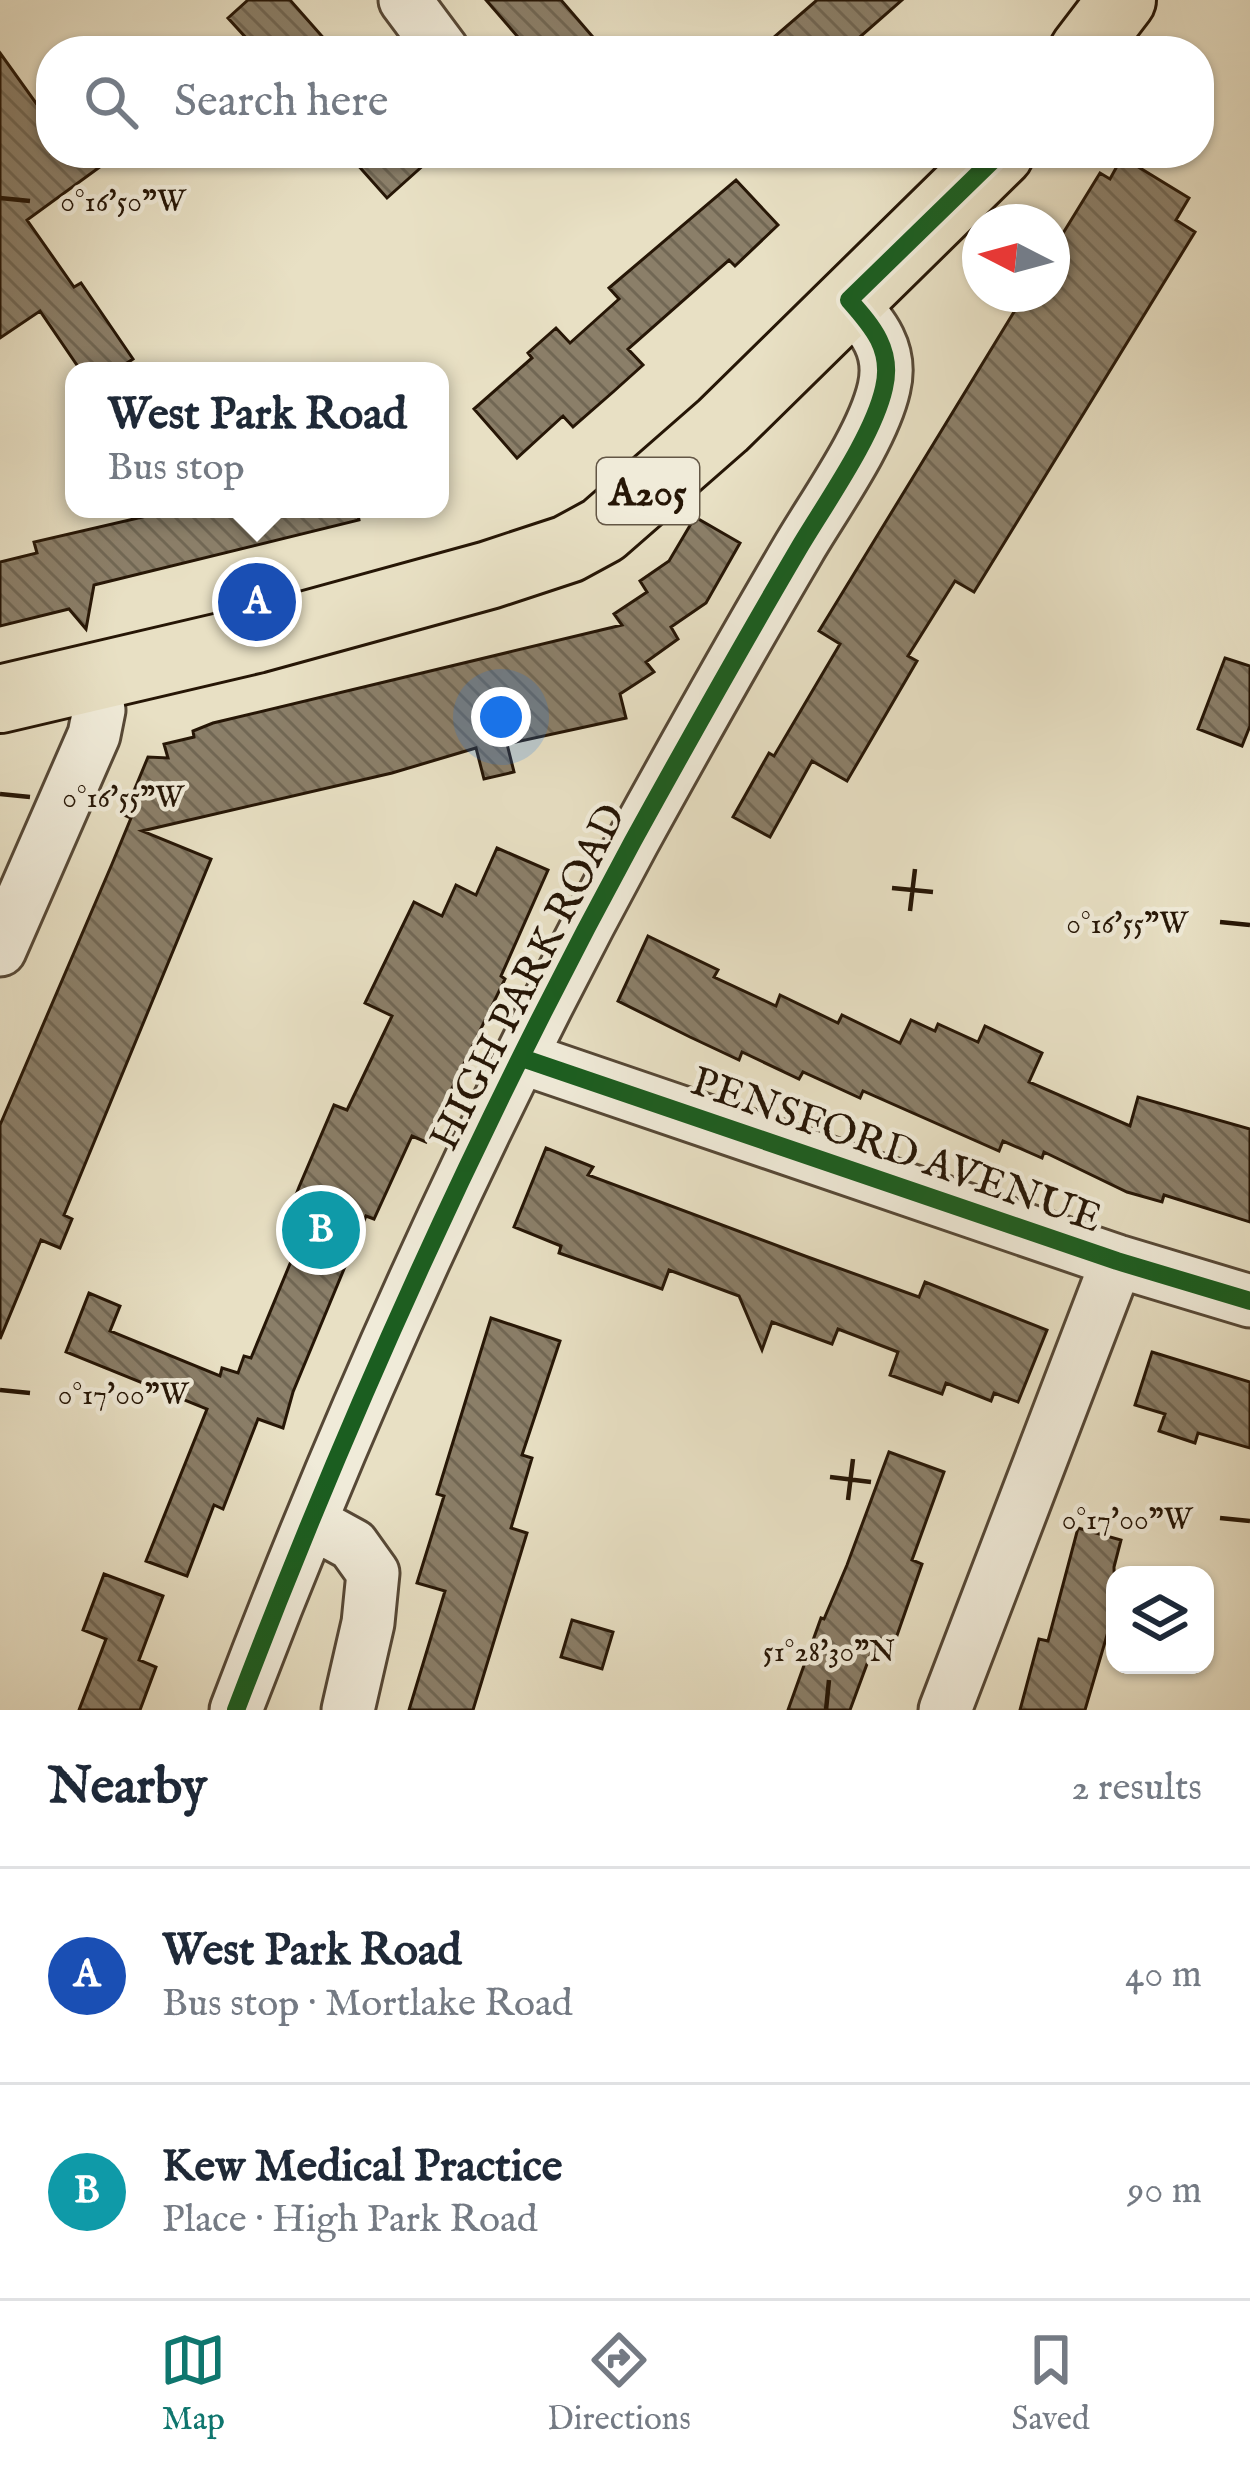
<!DOCTYPE html>
<meta charset="utf-8">
<style>
:root{--surface:#fff;--page:#f6f6f7;--text:#1f2937;--muted:#747a83;--line:#e0e1e3;--accent:#0f766e}
body{margin:0;font-family:"IM FELL English",serif;background:var(--page);color:var(--text)}
.controls{position:absolute;right:36px;bottom:36px;display:grid;overflow:hidden;border-radius:24px;box-shadow:0 3px 9px #0004}
.controls button{width:108px;height:108px;display:grid;place-items:center;padding:0;border:0;border-bottom:3px solid var(--line);background:var(--surface);color:var(--text);font:60px sans-serif}
.compass{position:absolute;left:962px;top:204px;width:108px;height:108px;border-radius:50%;background:var(--surface);box-shadow:0 3px 9px #0004;rotate:276deg}
.you{position:absolute;left:501px;top:717px;width:42px;height:42px;margin:-30px;border:9px solid #fff;border-radius:50%;background:#1a73e8;box-shadow:0 0 0 18px #1a73e833}
.badge{display:grid;place-items:center;width:78px;height:78px;border-radius:50%;background:var(--accent);color:#fff;font-size:39px;font-weight:700}
.pin{position:absolute;translate:-50% -50%;border:6px solid #fff;box-shadow:0 3px 12px #0006}
.popup{position:absolute;left:65px;top:362px;width:384px;height:156px;box-sizing:border-box;display:grid;place-content:center;border-radius:24px;background:var(--surface);filter:drop-shadow(0 3px 9px #0005);font-size:39px;white-space:nowrap;color:var(--muted)}
.popup b{font-size:45px;color:var(--text)}
.popup::after{content:'';position:absolute;left:50%;top:100%;margin-left:-24px;border:24px solid transparent;border-top-color:var(--surface)}
.list{margin:0;padding:0;list-style:none}
h2{display:flex;justify-content:space-between;align-items:center;height:156px;margin:0;padding:0 48px;font-size:51px}
h2 small{font-size:39px;font-weight:400;color:var(--muted)}
.list li{display:grid;grid-template-columns:78px 1fr auto;gap:36px;align-items:center;box-sizing:border-box;height:216px;padding:0 48px;border-top:3px solid var(--line)}
.list b{display:block;font-size:45px;white-space:nowrap}
.list p{margin:0;font-size:39px;white-space:nowrap;color:var(--muted)}
.list em{font-size:39px;font-style:normal;color:var(--muted)}
.icon{flex:none;width:66px;height:66px;fill:none;stroke:currentColor;stroke-width:2;stroke-linecap:round;stroke-linejoin:round}
.map{position:relative;flex:none;width:1250px;height:1710px;overflow:hidden}
.search{position:absolute;background:var(--surface);box-shadow:0 3px 9px #0004;left:36px;right:36px;top:36px;height:132px;display:flex;align-items:center;gap:30px;box-sizing:border-box;padding:0 42px;border-radius:48px;color:var(--muted);font-size:45px}
.sheet{height:588px;background:var(--surface)}
nav{display:flex;justify-content:space-around;align-items:center;box-sizing:border-box;height:168px;border-top:3px solid var(--line);background:var(--surface);font-size:33px;color:var(--muted)}
nav a{display:grid;justify-items:center;gap:6px}
nav .on{color:var(--accent)}
.map>svg:first-child{display:block}
.building{fill:url(#building-back-hatch);stroke:#261606;stroke-width:3}
.lines{fill:none;stroke-linecap:round;stroke-linejoin:round}
.minor-casing{stroke:#564836;stroke-width:57}
.highway-casing{stroke:#261606;stroke-width:72}
.minor{stroke:#f0ebd9;stroke-width:51}
.highway{stroke:#e8e0c4;stroke-width:66}
.cycleway-casing{stroke:#f0ebd9;stroke-width:26}
.cycleway{stroke:#1b5e20;stroke-width:18}
.ticks{fill:none;stroke:#261606;stroke-width:4.5}
.labels{text-anchor:middle;stroke-width:9;stroke-linejoin:round;paint-order:stroke}
.shield{fill:#f0ebd9;stroke:#635645;stroke-width:3}
.shield-label{font-size:39px;font-weight:bold;fill:#261606}
.street-label{font-size:42px;fill:#261606;stroke:#f0ebd9}
.ticks-label{font-size:30px;text-anchor:middle;fill:#261606;stroke:#f0ebd9;stroke-width:9;stroke-linejoin:round;paint-order:stroke}
</style>
<div class="map">
<svg width="1250" height="1710" viewBox="0 0 1250 1710">
<defs>
<pattern id="building-back-hatch" width="6" height="6" patternUnits="userSpaceOnUse" patternTransform="scale(3)"><rect width="6" height="6" fill="#8b7f69"/><path d="M-1 5l2 2M0 0l6 6M5-1l2 2" fill="none" stroke="#716754"/></pattern>
</defs>
<rect width="100%" height="100%" fill="#e8e0c4"/>
<filter id="stains"><feTurbulence type="fractalNoise" baseFrequency=".00167" numOctaves="4"/><feColorMatrix values="0 0 0 0 .2 0 0 0 0 .09 0 0 0 0 .02 0 0 0 .5 -.17"/></filter>
<radialGradient id="worn" r=".72"><stop offset=".6" stop-color="#630" stop-opacity="0"/><stop offset="1" stop-color="#630" stop-opacity=".3"/></radialGradient>
<path class="building" d="M 248,0 L 290,0 L 335,51 L 258,51 L 228,18 Z
M 486,0 L 561,0 L 605,51 L 530,51 Z
M 817,0 L 902,0 L 844,51 L 758,51 Z
M 0,53 L 51,124 L 51,153 L 119,153 L 27,220 L 74,287 L 81,283 L 133,359 L 115,371 L 81,371 L 40,311 L 0,338 Z
M 347,153 L 437,153 L 387,198 Z
M 1122,157 L 1189,198 L 1176,220 L 1195,232 L 974,592 L 955,581 L 908,656 L 917,661 L 847,781 L 812,761 L 770,837 L 733,817 L 769,753 L 774,756 L 840,644 L 819,631 L 1025,294 L 1052,294 L 1052,273 L 1066,249 L 1057,243 L 1100,173 L 1110,179 Z
M 736,180 L 778,225 L 735,266 L 729,260 L 628,349 L 643,365 L 613,392 L 573,427 L 563,416 L 517,458 L 474,409 L 532,358 L 528,353 L 556,328 L 570,343 L 619,299 L 609,288 Z
M 177,509 L 357,509 L 359,520 L 94,585 L 86,629 L 69,609 L 0,626 L 0,562 L 37,553 L 34,542 Z
M 695,517 L 740,543 L 706,603 L 671,627 L 678,639 L 646,662 L 654,672 L 620,694 L 626,718 L 507,744 L 514,772 L 484,779 L 476,748 L 392,773 L 142,831 L 211,859 L 64,1215 L 72,1219 L 60,1248 L 41,1240 L 0,1339 L 0,1125 L 112,864 L 131,818 L 124,815 L 148,757 L 168,758 L 164,744 L 194,737 L 193,731 L 213,723 L 622,625 L 614,614 L 647,592 L 640,581 L 669,561 Z
M 1225,658 L 1250,666 L 1250,726 L 1242,746 L 1198,729 Z
M 497,848 L 548,870 L 501,976 L 505,979 L 426,1142 L 412,1136 L 374,1219 L 366,1216 L 293,1392 L 283,1428 L 258,1419 L 223,1509 L 214,1505 L 187,1576 L 146,1561 L 207,1409 L 66,1352 L 89,1293 L 120,1306 L 110,1331 L 220,1376 L 222,1368 L 238,1373 L 244,1356 L 251,1358 L 299,1242 L 281,1234 L 299,1187 L 334,1105 L 347,1110 L 392,1016 L 365,1003 L 414,902 L 442,916 L 456,885 L 476,895 Z
M 648,936 L 718,970 L 714,977 L 776,1006 L 780,995 L 838,1023 L 842,1015 L 900,1043 L 911,1020 L 935,1031 L 938,1024 L 978,1042 L 985,1026 L 1042,1053 L 1029,1082 L 1130,1126 L 1138,1097 L 1250,1129 L 1250,1222 L 1164,1195 L 1162,1202 L 1127,1192 L 1044,1152 L 1042,1158 L 1003,1141 L 999,1151 L 863,1091 L 860,1098 L 803,1072 L 799,1079 L 742,1052 L 739,1060 L 690,1037 L 618,1001 Z
M 546,1148 L 593,1167 L 588,1175 L 805,1256 L 919,1297 L 925,1282 L 1047,1330 L 1018,1402 L 994,1393 L 991,1401 L 946,1383 L 942,1394 L 890,1375 L 898,1352 L 838,1329 L 832,1344 L 772,1322 L 762,1350 L 739,1296 L 669,1270 L 662,1289 L 559,1253 L 561,1246 L 514,1227 Z
M 491,1318 L 560,1341 L 522,1455 L 532,1458 L 511,1528 L 527,1533 L 473,1710 L 409,1710 L 445,1591 L 417,1583 L 444,1496 L 437,1494 Z
M 1152,1352 L 1250,1382 L 1250,1448 L 1198,1433 L 1195,1443 L 1159,1431 L 1165,1414 L 1135,1405 Z
M 889,1452 L 944,1472 L 912,1560 L 922,1564 L 894,1644 L 877,1637 L 850,1710 L 788,1710 L 821,1618 L 824,1619 L 847,1565 Z
M 1078,1528 L 1121,1540 L 1114,1567 L 1115,1608 L 1085,1710 L 1020,1710 L 1039,1639 L 1048,1641 Z
M 104,1574 L 163,1596 L 139,1660 L 156,1667 L 140,1710 L 79,1710 L 106,1639 L 83,1630 Z
M 572,1620 L 613,1632 L 602,1669 L 561,1657 Z"/>
<g class="lines">
<defs>
<path id="minor" d="M 405,0 L 443,51
M 0,950 L 94,735 L 99,710 L 92,678
M 522,1058 L 1117,1261 L 1250,1301
M 311,1522 L 353,1545 L 373,1573 L 368,1623 L 348,1710
M 236,1710 C 349,1413 481,1121 633,841 C 687,743 742,645 799,548 C 825,504 873,437 884,388 C 893,350 873,327 849,300
M 945,1710 L 1117,1261"/>
<path id="highway" d="M 1083,51 L 1122,0
M 0,699 L 256,639 L 489,575 L 568,549 L 603,530 L 723,425 L 1000,153"/>
</defs>
<use href="#minor" class="minor-casing"/>
<use href="#highway" class="highway-casing"/>
<use href="#minor" class="minor"/>
<use href="#highway" class="highway"/>
<defs>
<path id="cycleway" d="M 522,1058 L 1117,1261 L 1250,1301
M 236,1710 C 349,1413 481,1121 633,841 C 687,743 742,645 799,548 C 825,504 873,437 884,388 C 893,350 873,327 849,300 L 1000,153"/>
</defs>
<use href="#cycleway" class="cycleway-casing"/>
<use href="#cycleway" class="cycleway"/>
</g>
<path class="ticks" d="M 0,198 L 30,201M 0,794 L 30,797M 892,888 L 933,892M 910,911 L 915,869M 1220,922 L 1250,925M 0,1390 L 30,1393M 830,1477 L 871,1482M 848,1500 L 853,1459M 1220,1518 L 1250,1521M 826,1710 L 829,1680"/>
<g class="labels">
<rect class="shield" x="597" y="458" width="102" height="66" rx="9"/>
<g class="shield-label">
<text x="648" y="505">A205</text>
</g>
<g class="street-label">
<text transform="translate(526 976) rotate(-63)" y="15">HIGH PARK ROAD</text>
<text transform="translate(897 1148) rotate(19)" y="15">PENSFORD AVENUE</text>
</g>
</g>
<g class="ticks-label">
<text x="123" y="211">0°16'50"W</text>
<text x="123" y="807">0°16'55"W</text>
<text x="1127" y="933">0°16'55"W</text>
<text x="123" y="1404">0°17'00"W</text>
<text x="1127" y="1529">0°17'00"W</text>
<text x="829" y="1661">51°28'30"N</text>
</g>
<rect width="100%" height="100%" filter="url(#stains)"/>
<rect width="100%" height="100%" fill="url(#worn)"/>
</svg>
<div class="controls">
<button><svg class="icon" aria-label="layers" viewBox="0 0 24 24"><path d="M12 4l9 5-9 5-9-5zM3 14l9 5 9-5"/></svg></button>
</div>
<svg class="compass" viewBox="-18 -18 36 36"><path d="M0-13l5 13h-10z" fill="#e53935"/><path d="M0 13l5-13h-10z" fill="#747a83"/></svg>
<div class="you"></div>
<div class="pin badge" style="left:257px;top:602px;background:#1a4fb4">A</div>
<div class="popup"><b>West Park Road</b>Bus stop</div>
<div class="pin badge" style="left:321px;top:1230px;background:#0f9aa8">B</div>
<div class="search"><svg class="icon" aria-label="search" viewBox="0 0 24 24"><circle cx="10" cy="10" r="6"/><path d="M15 15l6 6"/></svg>Search here</div>
</div>
<section class="sheet">
<h2>Nearby<small>2 results</small></h2>
<ul class="list">
<li><span class="badge" style="background:#1a4fb4">A</span><div><b>West Park Road</b><p>Bus stop · Mortlake Road</p></div><em>40 m</em></li>
<li><span class="badge" style="background:#0f9aa8">B</span><div><b>Kew Medical Practice</b><p>Place · High Park Road</p></div><em>90 m</em></li>
</ul>
</section>
<nav>
<a class="on"><svg class="icon" aria-label="map" viewBox="0 0 24 24"><path d="M3 6l6-2 6 2 6-2v14l-6 2-6-2-6 2zM9 4v14M15 6v14"/></svg>Map</a>
<a><svg class="icon" aria-label="directions" viewBox="0 0 24 24"><path d="M12 3l9 9-9 9-9-9zM9 14v-3h6M13 9l2 2-2 2"/></svg>Directions</a>
<a><svg class="icon" aria-label="saved" viewBox="0 0 24 24"><path d="M7 4h10v16l-5-4-5 4z"/></svg>Saved</a>
</nav>
